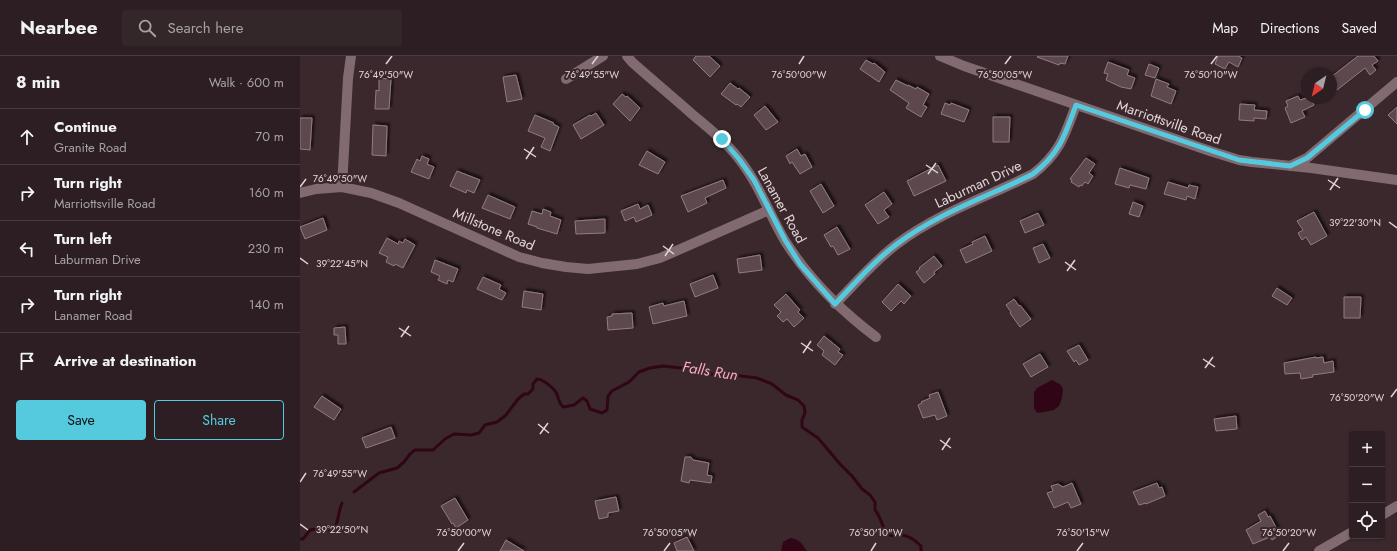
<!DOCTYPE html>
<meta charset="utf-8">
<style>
:root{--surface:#2c1e22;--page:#34272a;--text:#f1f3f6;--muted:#a6a2a5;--line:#483c40;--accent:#55cade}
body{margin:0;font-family:Jost,sans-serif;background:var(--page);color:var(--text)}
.controls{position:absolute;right:12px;bottom:12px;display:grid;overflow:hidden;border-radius:4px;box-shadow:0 1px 3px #0004}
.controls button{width:36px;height:36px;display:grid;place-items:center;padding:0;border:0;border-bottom:1px solid var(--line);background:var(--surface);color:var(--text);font:20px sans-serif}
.compass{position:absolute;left:1001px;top:12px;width:36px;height:36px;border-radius:50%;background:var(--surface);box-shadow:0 1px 3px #0004;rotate:215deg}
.stop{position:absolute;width:12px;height:12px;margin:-9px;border:3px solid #55cade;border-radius:50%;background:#fff}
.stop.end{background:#55cade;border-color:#fff;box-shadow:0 1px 4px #0008}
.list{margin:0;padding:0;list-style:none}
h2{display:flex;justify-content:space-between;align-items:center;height:52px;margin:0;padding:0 16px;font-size:17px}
h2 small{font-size:13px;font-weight:400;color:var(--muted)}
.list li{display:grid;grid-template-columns:26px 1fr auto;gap:12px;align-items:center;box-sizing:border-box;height:56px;padding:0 16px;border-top:1px solid var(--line)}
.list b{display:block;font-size:15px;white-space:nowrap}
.list p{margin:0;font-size:13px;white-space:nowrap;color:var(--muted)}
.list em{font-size:13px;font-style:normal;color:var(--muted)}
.actions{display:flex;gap:8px;padding:12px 16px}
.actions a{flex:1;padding:9px 0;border:1px solid var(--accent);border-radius:4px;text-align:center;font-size:14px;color:var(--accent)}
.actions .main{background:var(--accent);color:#111}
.icon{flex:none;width:22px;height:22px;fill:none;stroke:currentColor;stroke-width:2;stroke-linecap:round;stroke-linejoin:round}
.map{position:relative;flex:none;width:1097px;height:495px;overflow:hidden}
header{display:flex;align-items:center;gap:24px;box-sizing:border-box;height:56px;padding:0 20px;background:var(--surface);border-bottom:1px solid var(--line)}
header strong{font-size:19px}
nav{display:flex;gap:22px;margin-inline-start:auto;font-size:14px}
.search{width:280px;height:36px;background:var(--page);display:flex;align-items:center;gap:10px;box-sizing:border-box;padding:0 14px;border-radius:4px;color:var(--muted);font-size:15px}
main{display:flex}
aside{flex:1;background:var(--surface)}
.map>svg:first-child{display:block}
.water{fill:#300616}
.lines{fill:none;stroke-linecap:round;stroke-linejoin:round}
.stream{stroke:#300616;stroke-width:3}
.building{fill:#5d484e;stroke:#927b81;filter:url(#shadow)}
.street{stroke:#816a70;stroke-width:10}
.secondary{stroke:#816a70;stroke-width:10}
.route{stroke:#55cade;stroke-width:5}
.ticks{fill:none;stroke:#e1d4d7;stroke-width:1.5}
.labels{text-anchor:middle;stroke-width:4;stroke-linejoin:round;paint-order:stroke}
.street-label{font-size:14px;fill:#e1d4d7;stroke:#3b282d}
.water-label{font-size:15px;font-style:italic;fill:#fdabc2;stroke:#3b282d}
.ticks-label{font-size:10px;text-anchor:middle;fill:#e1d4d7;stroke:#3b282d;stroke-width:4;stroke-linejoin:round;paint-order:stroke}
</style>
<header>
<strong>Nearbee</strong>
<div class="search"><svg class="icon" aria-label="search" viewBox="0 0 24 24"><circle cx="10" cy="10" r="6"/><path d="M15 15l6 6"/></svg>Search here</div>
<nav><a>Map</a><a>Directions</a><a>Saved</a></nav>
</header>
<main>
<aside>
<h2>8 min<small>Walk · 600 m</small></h2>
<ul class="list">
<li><svg class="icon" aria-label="ahead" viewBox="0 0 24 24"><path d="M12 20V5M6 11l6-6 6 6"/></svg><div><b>Continue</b><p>Granite Road</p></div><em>70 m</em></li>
<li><svg class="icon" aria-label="right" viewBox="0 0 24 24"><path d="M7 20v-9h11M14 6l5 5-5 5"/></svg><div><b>Turn right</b><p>Marriottsville Road</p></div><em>160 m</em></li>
<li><svg class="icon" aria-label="left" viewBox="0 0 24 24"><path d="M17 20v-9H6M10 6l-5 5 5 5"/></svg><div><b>Turn left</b><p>Laburman Drive</p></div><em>230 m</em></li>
<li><svg class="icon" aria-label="right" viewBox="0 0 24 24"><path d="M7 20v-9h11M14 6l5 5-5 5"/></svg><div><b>Turn right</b><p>Lanamer Road</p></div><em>140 m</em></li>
<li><svg class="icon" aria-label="arrive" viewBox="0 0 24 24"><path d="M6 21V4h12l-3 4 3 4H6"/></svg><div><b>Arrive at destination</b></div></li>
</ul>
<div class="actions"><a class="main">Save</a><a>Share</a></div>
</aside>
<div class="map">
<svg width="1097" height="495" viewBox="0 0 1097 495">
<defs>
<filter id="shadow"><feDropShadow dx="2.5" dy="-2.5" stdDeviation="1" flood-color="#0009"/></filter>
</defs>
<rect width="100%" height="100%" fill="#3b282d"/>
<path class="water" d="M 752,324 L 761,329 L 763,333 L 762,342 L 759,350 L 754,354 L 739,357 L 736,356 L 734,352 L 734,336 L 737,332 Z
M 490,482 C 500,483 502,488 507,495 L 481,495 L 483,486 Z"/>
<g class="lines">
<path class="stream" d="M 54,436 L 79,417 L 97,412 L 104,406 L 110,398 L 115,394 L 133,394 L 145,383 L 154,378 L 171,379 L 179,377 L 185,369 L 197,366 L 206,359 L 218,343 L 224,338 L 228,338 L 233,333 L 233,328 L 237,323 C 243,323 252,331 256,336 C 259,342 258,346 263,351 L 274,349 L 283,342 L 287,345 L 290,353 L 302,357 L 307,354 L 308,340 L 312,335 L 329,326 L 339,316 L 350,312 L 363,310 L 381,312 L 390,309 L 400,313 L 409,318 L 434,319 L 457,322 L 472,328 L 486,339 L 498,344 L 504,350 L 505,357 L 502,364 L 502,371 L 518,382 L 540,408 L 552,420 L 562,433 L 570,439 L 575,446 L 575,454 C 581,461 582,471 587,477 C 591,482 596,478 602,479 C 610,480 616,485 621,490 L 621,495
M 0,483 L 3,483 L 10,474 C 18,472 26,475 34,473 C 39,465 38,456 42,447"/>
</g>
<path class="building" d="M 396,0 L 409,0 L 420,10 L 410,21 L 393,4 Z
M 738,0 L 768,0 L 765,8 L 760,7 L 759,9 L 737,1 Z
M 918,0 L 938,0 L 942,2 L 938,11 L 929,6 L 925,13 L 915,8 Z
M 1058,0 L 1074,0 L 1078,5 L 1072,9 L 1076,14 L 1070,19 L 1065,12 L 1037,34 L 1036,32 L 1031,35 L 1031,21 Z
M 566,4 L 573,8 L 574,7 L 585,16 L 579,26 L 560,13 Z
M 808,6 L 829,14 L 827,19 L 835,22 L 831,33 L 821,31 L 806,24 L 808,18 L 804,17 Z
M 849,8 L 859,12 L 855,22 L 845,19 Z
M 216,19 L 222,43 L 207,46 L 203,21 Z
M 79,22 L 91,23 L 89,53 L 75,53 L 76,34 L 79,35 Z
M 856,23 L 869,28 L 867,31 L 876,35 L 871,48 L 851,40 Z
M 596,24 L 608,30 L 608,29 L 616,33 L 617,31 L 629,38 L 623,49 L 627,51 L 621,61 L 606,52 L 609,47 L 590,34 Z
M 430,27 L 438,33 L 439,32 L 450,41 L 441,51 L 437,48 L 436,49 L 421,38 Z
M 322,38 L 326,41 L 327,40 L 340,52 L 330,65 L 313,48 Z
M 998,40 L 1000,44 L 1006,42 L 1011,42 L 1014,49 L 1002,55 L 1005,61 L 991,67 L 985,52 L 988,50 L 986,45 Z
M 645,47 L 650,49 L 651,47 L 669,54 L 664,66 L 641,58 Z
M 940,48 L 955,49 L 954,54 L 967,55 L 966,63 L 954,62 L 954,65 L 939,64 Z
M 465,50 L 478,66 L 466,74 L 454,59 Z
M 1097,51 L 1097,68 L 1088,59 Z
M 296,57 L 304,69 L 281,83 L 273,69 L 290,59 L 291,60 Z
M 235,59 L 254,67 L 253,68 L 259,71 L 250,95 L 241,91 L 245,82 L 228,75 Z
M 693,61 L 710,61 L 709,86 L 693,86 Z
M 0,62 L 12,62 L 10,94 L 0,93 Z
M 73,69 L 87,70 L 86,100 L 72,99 Z
M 497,93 L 501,100 L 505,98 L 512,111 L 500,118 L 492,106 L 490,108 L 486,100 Z
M 347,95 L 365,106 L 358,118 L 339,109 Z
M 122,100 L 129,103 L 127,108 L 134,111 L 129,123 L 111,116 L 117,103 L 120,105 Z
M 786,102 L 795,108 L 789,117 L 793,120 L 788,128 L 785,126 L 782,130 L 780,129 L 779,131 L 771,126 L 772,124 L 770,123 Z
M 638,109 L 646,125 L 614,140 L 607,125 Z
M 820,112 L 849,122 L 846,133 L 830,129 L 829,132 L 815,128 Z
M 157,115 L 180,124 L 174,137 L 167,134 L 166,137 L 150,130 Z
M 423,124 L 426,132 L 405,142 L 407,147 L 388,156 L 381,140 Z
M 868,126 L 888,132 L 889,129 L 898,131 L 895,143 L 887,140 L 886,144 L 864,138 Z
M 521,128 L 534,150 L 523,157 L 510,135 Z
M 584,136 L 592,148 L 584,154 L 589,161 L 578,168 L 565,149 Z
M 188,139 L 215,151 L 210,163 L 182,152 Z
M 833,146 L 843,150 L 839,161 L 829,158 Z
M 338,148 L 340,153 L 348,149 L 352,159 L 336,166 L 334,161 L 325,165 L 321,155 Z
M 243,153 L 251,156 L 250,160 L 261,164 L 257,178 L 237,172 L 237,171 L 228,168 L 232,155 L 242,158 Z
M 1014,156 L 1027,180 L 1011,189 L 1006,181 L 1002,184 L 998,177 L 1003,174 L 997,165 Z
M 738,157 L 744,169 L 725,177 L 720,165 Z
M 23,162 L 27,174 L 5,183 L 0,171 Z
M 305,163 L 305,177 L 276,178 L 275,165 Z
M 537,171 L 550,193 L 538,199 L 533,190 L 531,191 L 524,179 Z
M 685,180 L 692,195 L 666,207 L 660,194 L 673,188 L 672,186 Z
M 87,182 L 98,188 L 99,185 L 103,187 L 105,183 L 115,189 L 103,212 L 95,208 L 94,210 L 86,206 L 88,201 L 79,197 Z
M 743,188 L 750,202 L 739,207 L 733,192 Z
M 460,199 L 462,214 L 439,217 L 437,203 Z
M 634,200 L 642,210 L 634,216 L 635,218 L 624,227 L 616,216 L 620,213 L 619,212 Z
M 135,204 L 158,213 L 153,226 L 148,224 L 147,228 L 138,224 L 140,220 L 131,216 Z
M 413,219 L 418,232 L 395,241 L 390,228 Z
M 183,221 L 201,229 L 199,233 L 206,237 L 202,244 L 177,233 Z
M 598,228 L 611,240 L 604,248 L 601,245 L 591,255 L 582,246 Z
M 977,232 L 992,242 L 987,249 L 972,240 Z
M 224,235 L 243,238 L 241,254 L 222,251 Z
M 486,238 L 500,254 L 498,256 L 504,262 L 494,271 L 487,263 L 483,266 L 477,260 L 481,256 L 474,249 Z
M 1044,241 L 1061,241 L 1060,262 L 1044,262 Z
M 714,243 L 719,250 L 720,249 L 731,263 L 720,271 L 710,257 L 711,256 L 706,249 Z
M 384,245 L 387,260 L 353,268 L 349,251 L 363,247 L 364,250 Z
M 332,257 L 333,272 L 308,274 L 307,261 L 312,260 L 312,258 Z
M 45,271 L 46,288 L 38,288 L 38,279 L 34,279 L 34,272 Z
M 524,280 L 540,293 L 538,296 L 543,299 L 535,309 L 522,299 L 524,295 L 517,289 Z
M 779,289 L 788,304 L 779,309 L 776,304 L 774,306 L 767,295 Z
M 740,298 L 748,311 L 731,321 L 723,308 Z
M 1016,301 L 1016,302 L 1023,301 L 1024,307 L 1033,305 L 1034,316 L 1012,319 L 1013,321 L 1001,323 L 1000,317 L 985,318 L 984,307 Z
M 638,336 L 647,360 L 637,364 L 635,359 L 623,362 L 618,349 L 622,347 L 621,346 L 630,342 L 629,339 Z
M 22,340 L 41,353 L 34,364 L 14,351 Z
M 936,360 L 937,373 L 916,375 L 914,363 Z
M 91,371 L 95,382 L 66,392 L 62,382 Z
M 385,401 L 391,401 L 393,404 L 409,407 L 407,419 L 412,420 L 411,427 L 390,424 L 389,427 L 381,425 Z
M 772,427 L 781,448 L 771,452 L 768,446 L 754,452 L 747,437 L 753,435 L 751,430 L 758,428 L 763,431 Z
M 857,427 L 859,432 L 862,431 L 865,440 L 846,448 L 846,447 L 839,449 L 833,436 Z
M 316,441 L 319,455 L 308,457 L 308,461 L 299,463 L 295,445 Z
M 155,442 L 168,464 L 156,472 L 153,467 L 152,468 L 141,450 Z
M 965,455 L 968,461 L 970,460 L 980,479 L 972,484 L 970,481 L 953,488 L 946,474 L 961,465 L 958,459 Z
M 387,481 L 394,495 L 377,495 L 374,487 Z
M 206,484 L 224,495 L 200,495 Z"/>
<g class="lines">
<path class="street" d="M 327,0 L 332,6 C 352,24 373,41 393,59 C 410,73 426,86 439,103 C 459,128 469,158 485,185 C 509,223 540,254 576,281
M 266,23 L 303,0
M 42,131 L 48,22 L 51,0
M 0,137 L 16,133 L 42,131 L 71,137 L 99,147 L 219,201 L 242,207 L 266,211 L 288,213 L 337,208 L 360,202 L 469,154
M 535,248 C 555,228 574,205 597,188 C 638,157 687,141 733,118 C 760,97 765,79 776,49
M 1082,459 L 1097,450
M 1019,495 L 1052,476"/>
<path class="secondary" d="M 640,0 L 664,10 L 910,95 L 939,104 L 952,106 L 1011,112 L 1097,124
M 990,110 L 1007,102 L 1097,26"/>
</g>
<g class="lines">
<path class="route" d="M 422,83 L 439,103 L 454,124 L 485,184 L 500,208 L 535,248 C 555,227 574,205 597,188 C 638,157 687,141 733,118 C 760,97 765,79 776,49 L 939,104 L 990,110 L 1007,102 L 1065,54"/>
</g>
<path class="ticks" d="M 86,8 L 92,0M 292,8 L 298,0M 499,8 L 504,0M 705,8 L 711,0M 911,8 L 917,0M 224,93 L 236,101M 226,103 L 234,91M 626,109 L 638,117M 628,118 L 636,107M 1028,124 L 1040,132M 0,131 L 6,123M 1030,134 L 1038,122M 1089,166 L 1097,172M 363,190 L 374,198M 365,200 L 373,188M 0,202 L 8,208M 765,206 L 776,214M 767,215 L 775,204M 99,272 L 111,280M 101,281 L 109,270M 501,287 L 513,295M 503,297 L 511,285M 903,303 L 915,311M 905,312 L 913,301M 1091,341 L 1097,333M 238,368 L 249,377M 240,378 L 248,367M 640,384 L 651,392M 642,394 L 650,382M 0,426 L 6,417M 0,468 L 8,474M 158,495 L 164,487M 364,495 L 370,487M 571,495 L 576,487M 777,495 L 783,487M 983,495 L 989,487"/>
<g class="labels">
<g class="street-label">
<text transform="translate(869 66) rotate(19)" y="5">Marriottsville Road</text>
<text transform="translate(678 128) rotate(-25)" y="5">Laburman Drive</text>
<text transform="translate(482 149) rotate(61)" y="5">Lanamer Road</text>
<text transform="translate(194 173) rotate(23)" y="5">Millstone Road</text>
</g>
<g class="water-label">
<text transform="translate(410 315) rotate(9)" y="5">Falls Run</text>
</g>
</g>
<g class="ticks-label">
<text x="86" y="22">76°49'50"W</text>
<text x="292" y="22">76°49'55"W</text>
<text x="499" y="22">76°50'00"W</text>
<text x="705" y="22">76°50'05"W</text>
<text x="911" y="22">76°50'10"W</text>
<text x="40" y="126">76°49'50"W</text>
<text x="1055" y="170">39°22'30"N</text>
<text x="42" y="211">39°22'45"N</text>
<text x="1057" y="345">76°50'20"W</text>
<text x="40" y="421">76°49'55"W</text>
<text x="42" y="477">39°22'50"N</text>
<text x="164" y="480">76°50'00"W</text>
<text x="370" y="480">76°50'05"W</text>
<text x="576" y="480">76°50'10"W</text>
<text x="783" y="480">76°50'15"W</text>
<text x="989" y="480">76°50'20"W</text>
</g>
</svg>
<div class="controls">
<button>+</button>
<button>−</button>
<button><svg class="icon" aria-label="locate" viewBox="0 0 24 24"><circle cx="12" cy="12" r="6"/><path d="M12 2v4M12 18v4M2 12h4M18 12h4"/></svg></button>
</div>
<svg class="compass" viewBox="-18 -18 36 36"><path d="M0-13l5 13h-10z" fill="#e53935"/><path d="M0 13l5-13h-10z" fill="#a6a2a5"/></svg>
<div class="stop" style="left:1065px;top:54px"></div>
<div class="stop end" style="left:422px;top:83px"></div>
</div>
</main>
